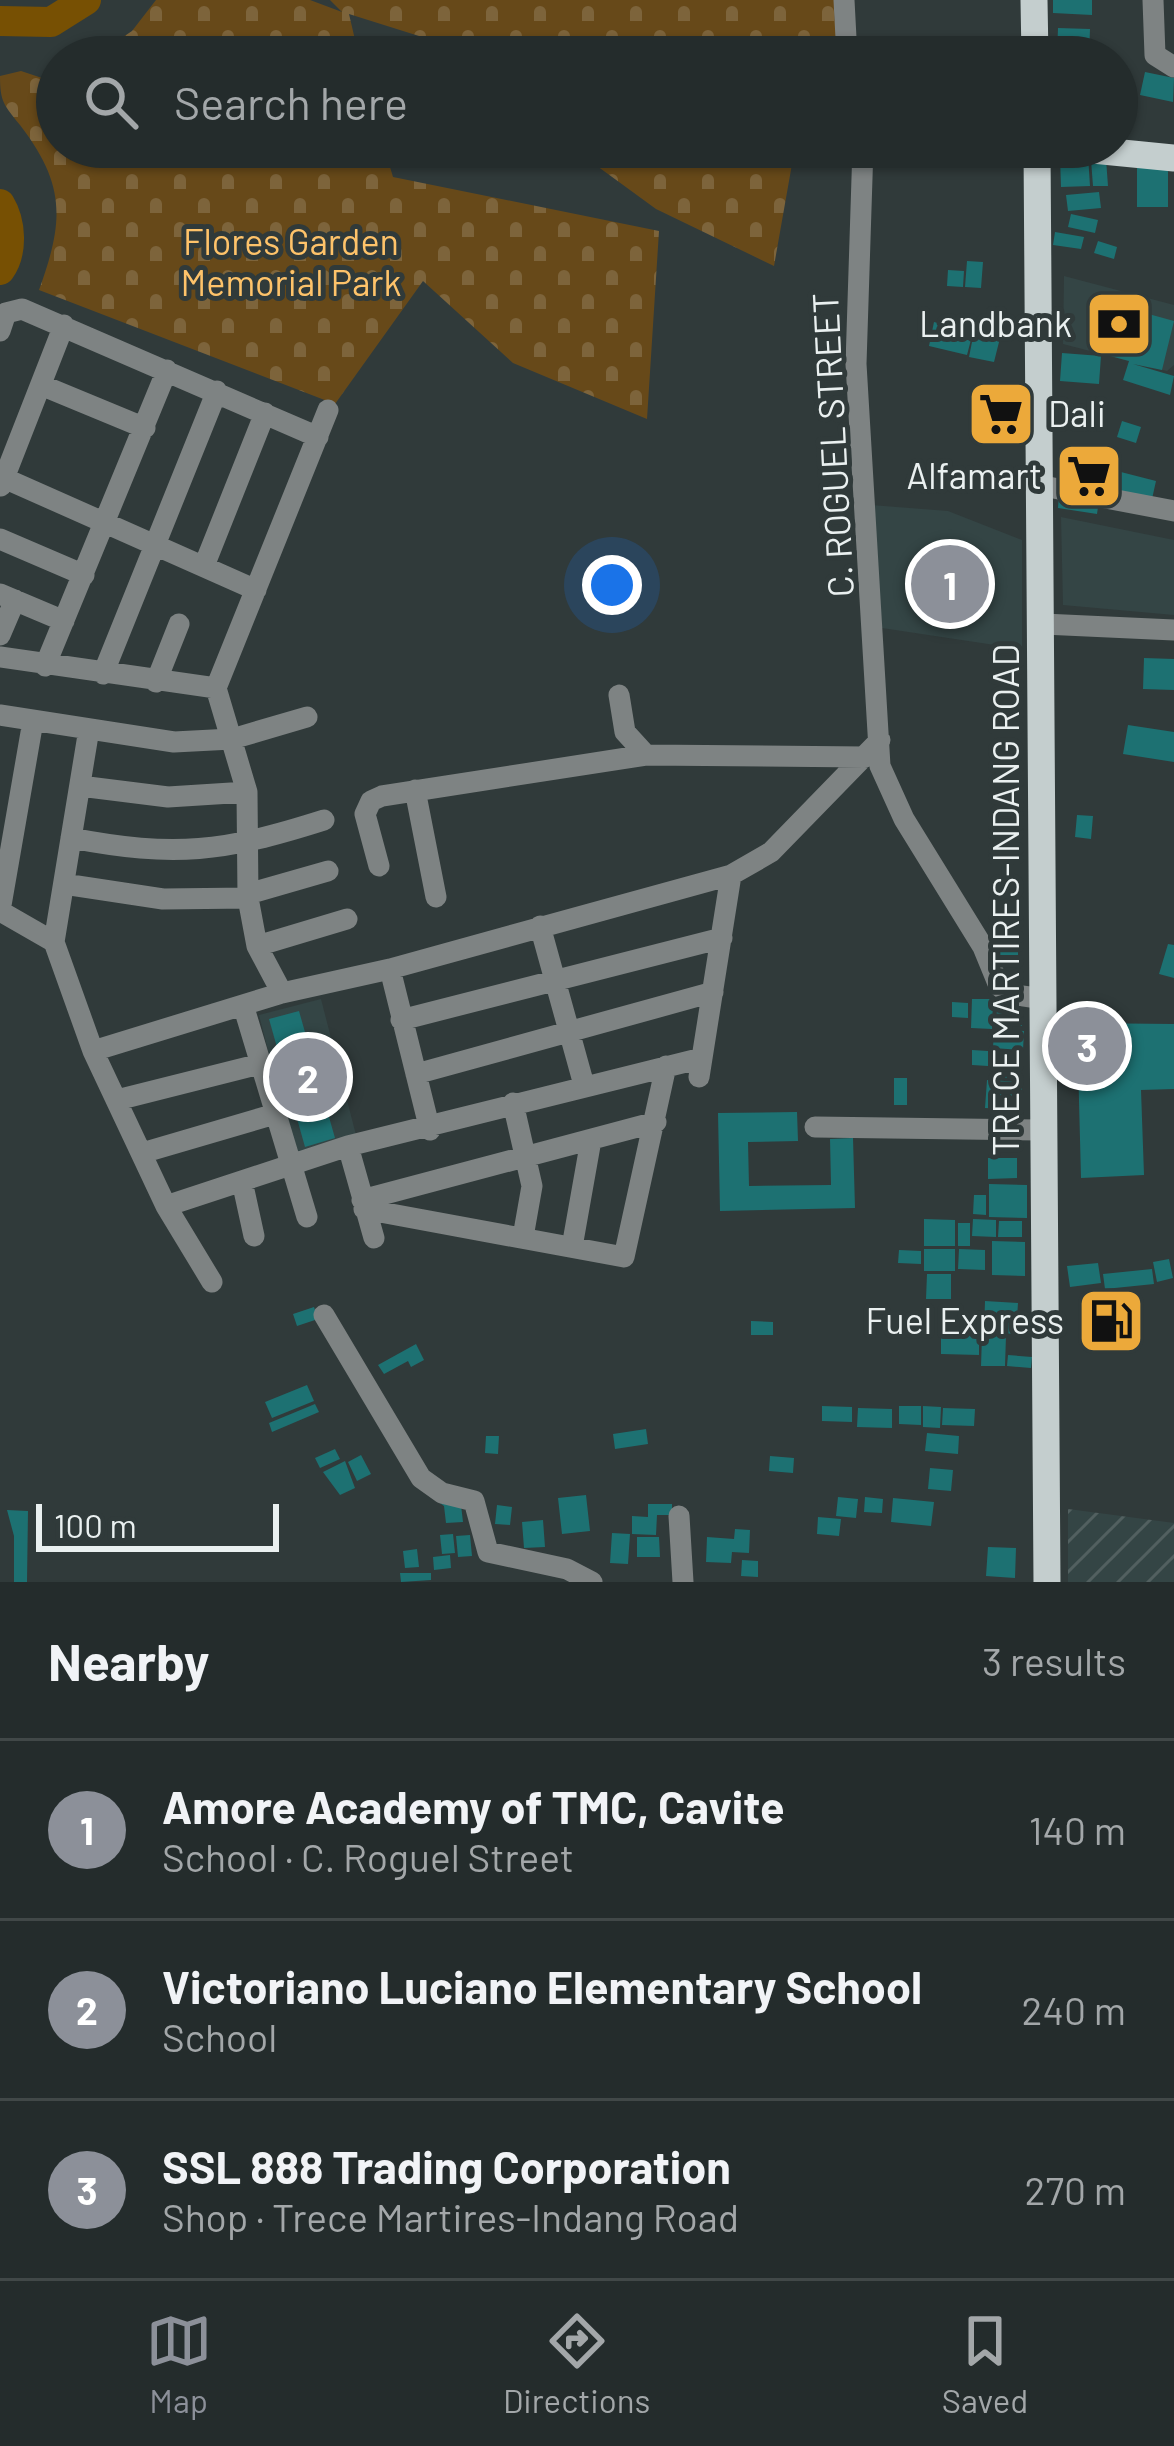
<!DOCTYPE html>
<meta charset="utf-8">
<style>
:root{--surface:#242c2c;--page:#303838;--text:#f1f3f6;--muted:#a3a7a9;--line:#414848;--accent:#8c9099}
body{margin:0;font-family:Barlow,sans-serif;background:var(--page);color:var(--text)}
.scale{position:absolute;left:36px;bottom:30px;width:243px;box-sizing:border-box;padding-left:12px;border:6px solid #eaf0f0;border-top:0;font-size:33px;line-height:42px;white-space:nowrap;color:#eaf0f0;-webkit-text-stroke:9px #303a3a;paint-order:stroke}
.you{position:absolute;left:612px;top:585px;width:42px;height:42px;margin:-30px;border:9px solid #fff;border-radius:50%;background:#1a73e8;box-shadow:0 0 0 18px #1a73e833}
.badge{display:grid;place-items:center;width:78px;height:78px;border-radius:50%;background:var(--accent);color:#fff;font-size:39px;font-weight:700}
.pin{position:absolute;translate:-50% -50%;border:6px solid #fff;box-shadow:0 3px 12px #0006}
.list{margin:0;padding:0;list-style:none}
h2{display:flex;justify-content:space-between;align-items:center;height:156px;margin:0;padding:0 48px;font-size:51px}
h2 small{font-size:39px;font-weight:400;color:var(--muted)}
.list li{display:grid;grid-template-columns:78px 1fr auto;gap:36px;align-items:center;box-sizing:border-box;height:180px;padding:0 48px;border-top:3px solid var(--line)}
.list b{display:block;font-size:45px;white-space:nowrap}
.list p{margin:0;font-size:39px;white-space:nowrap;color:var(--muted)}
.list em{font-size:39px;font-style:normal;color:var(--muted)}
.icon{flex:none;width:66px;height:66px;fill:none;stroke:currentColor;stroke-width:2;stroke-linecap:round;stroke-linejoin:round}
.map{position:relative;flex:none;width:1174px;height:1582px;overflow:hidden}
.search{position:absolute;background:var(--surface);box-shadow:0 3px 9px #0004;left:36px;right:36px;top:36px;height:132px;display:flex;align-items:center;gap:30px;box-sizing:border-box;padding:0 42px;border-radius:66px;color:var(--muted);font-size:45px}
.sheet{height:696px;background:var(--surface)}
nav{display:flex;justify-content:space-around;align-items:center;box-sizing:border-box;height:168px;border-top:3px solid var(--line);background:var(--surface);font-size:33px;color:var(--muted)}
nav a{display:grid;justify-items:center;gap:6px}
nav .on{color:var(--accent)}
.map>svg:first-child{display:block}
.built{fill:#344545}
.industrial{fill:url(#industrial-furrows)}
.cemetery{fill:url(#cemetery-stones)}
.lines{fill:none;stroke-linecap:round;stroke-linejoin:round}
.river{stroke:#775003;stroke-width:30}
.building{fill:#1d7172}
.minor{stroke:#7e8383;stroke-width:21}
.major{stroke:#c4cece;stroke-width:27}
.labels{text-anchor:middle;stroke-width:10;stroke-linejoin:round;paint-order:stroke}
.park-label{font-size:36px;fill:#fec36a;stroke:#303a3a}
.poi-label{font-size:36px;fill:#eaf0f0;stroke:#303a3a;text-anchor:end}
.street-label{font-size:36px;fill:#eaf0f0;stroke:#303a3a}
</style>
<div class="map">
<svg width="1174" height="1582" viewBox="0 0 1174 1582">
<defs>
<pattern id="industrial-furrows" width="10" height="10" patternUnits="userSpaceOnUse" patternTransform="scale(3)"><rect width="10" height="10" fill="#344545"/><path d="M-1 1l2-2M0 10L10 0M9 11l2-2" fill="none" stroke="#526060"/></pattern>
<pattern id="cemetery-stones" width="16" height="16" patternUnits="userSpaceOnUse" patternTransform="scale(3)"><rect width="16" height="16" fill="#674919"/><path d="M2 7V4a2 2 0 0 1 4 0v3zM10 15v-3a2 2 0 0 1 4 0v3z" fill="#7d643b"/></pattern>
</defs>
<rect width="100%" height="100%" fill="#303a3a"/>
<path class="built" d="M 1064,276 L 1174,305 L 1174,365 L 1167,371 L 1063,344 Z
M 871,505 L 948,511 L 1022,540 L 1022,649 L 882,628 Z
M 1061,517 L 1174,540 L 1174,615 L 1063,605 Z
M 321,999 L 357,1139 L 295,1155 L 259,1015 Z"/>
<path class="industrial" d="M 1068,1509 L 1174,1523 L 1174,1582 L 1068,1582 Z"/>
<path class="cemetery" d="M 156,0 L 310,0 L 342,12 L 330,0 L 840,0 L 841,57 L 448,57 L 419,36 L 349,14 L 359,57 L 93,57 L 132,31 Z
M 21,71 L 45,79 L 57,74 L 57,147 L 384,147 L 393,177 L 659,231 L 647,419 L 513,363 L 423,281 L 335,404 L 39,290 C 64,221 66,185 20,125 C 4,105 0,102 0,76 Z
M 571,147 L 795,147 L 774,266 L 656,209 Z"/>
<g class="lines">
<path class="river" d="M 0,21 L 51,22 L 86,0
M 0,204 C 11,222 13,252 0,270"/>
</g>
<path class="building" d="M 1053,0 L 1092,0 L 1092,15 L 1053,13 Z
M 1058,28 L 1090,29 L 1089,56 L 1057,55 Z
M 1145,72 L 1174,78 L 1173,102 L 1140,95 Z
M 1088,155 L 1090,186 L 1061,187 L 1060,157 Z
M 1106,159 L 1108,186 L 1093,186 L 1091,160 Z
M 1137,165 L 1168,165 L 1168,207 L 1137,207 Z
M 1099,192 L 1101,208 L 1068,211 L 1066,195 Z
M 1071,214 L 1098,220 L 1095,233 L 1068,227 Z
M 1055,232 L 1084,237 L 1081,249 L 1053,245 Z
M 1098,241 L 1117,247 L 1114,259 L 1094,253 Z
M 967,261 L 983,262 L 981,288 L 965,287 Z
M 948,270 L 964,271 L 963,287 L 947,286 Z
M 1116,305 L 1174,321 L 1162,370 L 1133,364 L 1174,376 L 1170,395 L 1123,380 L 1129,361 L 1103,354 Z
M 934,322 L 973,332 L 967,355 L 929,346 Z
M 974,332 L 1000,338 L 994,362 L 969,357 Z
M 1062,353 L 1101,356 L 1099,384 L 1060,381 Z
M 1067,403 L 1096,412 L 1090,429 L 1062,421 Z
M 1122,421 L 1141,427 L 1136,443 L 1117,437 Z
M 1072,457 L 1113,467 L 1107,492 L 1066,482 Z
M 1117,471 L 1156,481 L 1152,499 L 1112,489 Z
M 1059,495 L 1099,500 L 1097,514 L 1058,508 Z
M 1144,658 L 1174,659 L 1174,690 L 1143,689 Z
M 1128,725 L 1174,732 L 1174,762 L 1123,754 Z
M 1077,815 L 1093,816 L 1091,839 L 1075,837 Z
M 1168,944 L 1174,945 L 1174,978 L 1159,974 Z
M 1018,950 L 1018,965 L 994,966 L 993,951 Z
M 972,999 L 993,999 L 992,1029 L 971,1028 Z
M 952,1002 L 968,1003 L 968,1018 L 952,1017 Z
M 997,1008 L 1023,1009 L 1022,1026 L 996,1025 Z
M 299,1011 L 335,1138 L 305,1147 L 269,1019 Z
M 1077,1023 L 1174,1024 L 1174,1089 L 1141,1090 L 1144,1175 L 1081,1178 Z
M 994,1029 L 1024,1031 L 1023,1050 L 993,1048 Z
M 972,1050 L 988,1051 L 988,1066 L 972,1065 Z
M 992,1061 L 1011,1062 L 1010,1078 L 992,1077 Z
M 894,1078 L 907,1078 L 907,1105 L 894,1105 Z
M 987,1080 L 1022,1082 L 1021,1110 L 985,1108 Z
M 797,1112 L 798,1141 L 748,1142 L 749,1186 L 831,1185 L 830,1139 L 853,1138 L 855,1208 L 720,1211 L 718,1113 Z
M 988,1158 L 1017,1158 L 1017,1178 L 988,1179 Z
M 989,1184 L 1027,1185 L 1027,1218 L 989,1217 Z
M 974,1195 L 986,1195 L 986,1215 L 973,1214 Z
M 924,1219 L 955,1220 L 955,1246 L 924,1246 Z
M 973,1219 L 996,1220 L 996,1237 L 972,1236 Z
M 999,1221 L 1022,1221 L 1022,1237 L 998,1237 Z
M 958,1223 L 970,1223 L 970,1246 L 958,1246 Z
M 992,1241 L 1025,1242 L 1025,1276 L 992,1275 Z
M 924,1249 L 955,1249 L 955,1271 L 924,1271 Z
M 959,1249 L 985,1250 L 985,1270 L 958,1269 Z
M 899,1250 L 921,1251 L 921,1264 L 898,1263 Z
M 1169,1259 L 1173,1278 L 1157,1282 L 1153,1262 Z
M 1098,1263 L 1101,1283 L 1070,1287 L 1067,1266 Z
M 1152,1269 L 1154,1284 L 1105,1289 L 1103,1274 Z
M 927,1274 L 951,1274 L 951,1299 L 926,1299 Z
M 985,1301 L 1018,1303 L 1016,1334 L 984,1332 Z
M 314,1307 L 318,1319 L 297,1326 L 293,1314 Z
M 1122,1316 L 1123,1335 L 1085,1339 L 1083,1320 Z
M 751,1321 L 773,1322 L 773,1335 L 751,1335 Z
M 941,1333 L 979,1334 L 979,1355 L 941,1354 Z
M 982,1336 L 1006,1336 L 1005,1366 L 981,1366 Z
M 416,1344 L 424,1360 L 411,1367 L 408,1361 L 384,1374 L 378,1365 Z
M 1008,1355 L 1032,1357 L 1031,1368 L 1007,1366 Z
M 307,1385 L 314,1401 L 272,1418 L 265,1402 Z
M 315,1404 L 319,1412 L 272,1432 L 269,1423 Z
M 822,1406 L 852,1407 L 852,1422 L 822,1421 Z
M 899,1406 L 921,1406 L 921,1425 L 899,1424 Z
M 923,1406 L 941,1407 L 940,1428 L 923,1427 Z
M 858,1408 L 892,1409 L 892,1428 L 857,1427 Z
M 943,1408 L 975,1409 L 974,1426 L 942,1425 Z
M 646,1429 L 648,1444 L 615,1449 L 613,1434 Z
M 927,1433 L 959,1436 L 958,1454 L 925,1451 Z
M 486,1436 L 499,1436 L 498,1454 L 485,1453 Z
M 335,1449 L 340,1459 L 320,1468 L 315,1458 Z
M 361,1455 L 371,1474 L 357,1481 L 348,1462 Z
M 770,1456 L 794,1458 L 793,1473 L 769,1471 Z
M 345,1461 L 355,1488 L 340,1495 L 323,1472 Z
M 930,1468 L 953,1470 L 951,1491 L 928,1489 Z
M 586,1495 L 590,1531 L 562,1534 L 558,1498 Z
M 838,1497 L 858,1499 L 856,1518 L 836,1516 Z
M 865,1497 L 883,1499 L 882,1513 L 864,1512 Z
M 893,1498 L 934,1502 L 931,1526 L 891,1522 Z
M 437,1501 L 461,1505 L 463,1522 L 446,1523 L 444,1506 Z
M 648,1504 L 672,1504 L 672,1515 L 657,1515 L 656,1535 L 632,1534 L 632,1516 L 648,1517 Z
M 497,1505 L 512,1507 L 510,1525 L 495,1524 Z
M 7,1510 L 28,1511 L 27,1582 L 14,1582 L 14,1536 Z
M 818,1517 L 841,1519 L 839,1536 L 817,1534 Z
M 543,1520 L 545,1547 L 524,1548 L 522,1522 Z
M 735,1529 L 750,1530 L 749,1553 L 732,1552 L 731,1563 L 706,1562 L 707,1537 L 734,1539 Z
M 612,1533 L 630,1534 L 628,1564 L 610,1563 Z
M 453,1534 L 455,1553 L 442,1554 L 440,1535 Z
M 470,1535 L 472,1556 L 458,1557 L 456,1536 Z
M 637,1537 L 659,1537 L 660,1557 L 637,1557 Z
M 988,1547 L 1016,1548 L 1015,1578 L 986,1576 Z
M 417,1549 L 419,1567 L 405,1568 L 403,1551 Z
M 450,1555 L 451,1568 L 434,1570 L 433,1557 Z
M 742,1560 L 758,1561 L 758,1577 L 741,1576 Z
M 400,1573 L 431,1573 L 431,1580 L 401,1582 Z"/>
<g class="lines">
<path class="minor" d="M 844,0 L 847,57
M 1153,0 L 1155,55 L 1174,67
M 863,147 L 856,364 L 880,766 L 904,819 L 983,947 L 999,986 L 1009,994 L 1044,999
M 0,331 L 6,313 L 22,309 L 318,437
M 41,385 L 145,428
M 4,478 L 256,590
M 1,486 L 64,325
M 1043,486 L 1174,511
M 0,539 L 84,575
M 204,566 L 265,413
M 0,594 L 64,621
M 1043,624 L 1174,630
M 0,635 L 15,600
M 0,657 L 216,688
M 45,666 L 167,370
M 103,674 L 217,391
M 156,682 L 179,624
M 619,695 L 625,732 L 646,755
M 0,715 L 174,742 L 232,739 L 307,717
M 80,786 L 168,797 L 247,792
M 415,790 L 436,897
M 71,838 C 176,858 223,852 324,820
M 379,866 L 365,814 L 371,801 L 382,796 L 646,755 L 865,757
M 64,884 L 163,899 L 248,898
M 248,894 L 328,871
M 0,911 L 54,942 L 93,1051 L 166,1206 L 212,1282
M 0,911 L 33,721
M 540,926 L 584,1085
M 54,942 L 89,729
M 257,946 L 347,919
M 390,969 L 430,1130
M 282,993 L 257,946 L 248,898 L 247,792 L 216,688 L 328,410
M 244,1008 L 307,1217
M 401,1020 L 722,938
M 93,1051 L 282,993 L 390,969 L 731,875 L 771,852 L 880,740
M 416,1074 L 713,992
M 699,1077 L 731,875
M 117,1100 L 260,1064
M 513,1103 L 532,1186 L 523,1237
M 815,1127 L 1041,1130
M 348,1146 L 374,1238
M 142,1153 L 275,1114
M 242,1181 L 254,1236
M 362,1200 L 656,1122
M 166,1206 L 348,1146 L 702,1058
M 364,1209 L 624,1257 L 666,1066
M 572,1247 L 591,1140
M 324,1315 L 421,1478 L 442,1493 L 474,1501 L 488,1552 L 567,1569 L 592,1582
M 679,1516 L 683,1582"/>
<path class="major" d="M 1034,0 L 1035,57
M 1037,147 L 1047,1582
M 1062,147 L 1174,158"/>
</g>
<defs>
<symbol id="bank-square" viewBox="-11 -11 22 22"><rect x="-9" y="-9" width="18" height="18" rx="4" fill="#eca93a" stroke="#303a3a"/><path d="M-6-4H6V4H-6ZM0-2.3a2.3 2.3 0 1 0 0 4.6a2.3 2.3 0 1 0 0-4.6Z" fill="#111"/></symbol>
<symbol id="supermarket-square" viewBox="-11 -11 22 22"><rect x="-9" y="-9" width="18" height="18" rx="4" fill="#eca93a" stroke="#303a3a"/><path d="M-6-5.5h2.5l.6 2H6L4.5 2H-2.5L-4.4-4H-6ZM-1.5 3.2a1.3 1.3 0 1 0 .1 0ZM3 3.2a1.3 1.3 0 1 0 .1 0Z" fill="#111"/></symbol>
<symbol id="fuel-square" viewBox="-11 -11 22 22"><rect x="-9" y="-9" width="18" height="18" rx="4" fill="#eca93a" stroke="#303a3a"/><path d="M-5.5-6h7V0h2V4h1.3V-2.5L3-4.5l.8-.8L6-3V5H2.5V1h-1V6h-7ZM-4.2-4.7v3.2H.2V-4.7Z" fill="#111"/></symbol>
</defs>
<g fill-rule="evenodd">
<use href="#bank-square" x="1081" y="286" width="76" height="76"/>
<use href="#supermarket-square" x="963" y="376" width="76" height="76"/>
<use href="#supermarket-square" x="1051" y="438" width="76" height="76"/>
<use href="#fuel-square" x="1073" y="1283" width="76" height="76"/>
</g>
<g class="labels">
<g class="park-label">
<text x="291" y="255">Flores Garden<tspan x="291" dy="41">Memorial Park</tspan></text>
</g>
<g class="poi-label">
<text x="1072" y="337">Landbank</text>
<text x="1048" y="427" text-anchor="start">Dali</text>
<text x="1042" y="489">Alfamart</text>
<text x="1064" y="1334">Fuel Express</text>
</g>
<g class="street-label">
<text transform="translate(833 445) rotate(-93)" y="13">C. ROGUEL STREET</text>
<text transform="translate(1006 900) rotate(-90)" y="13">TRECE MARTIRES-INDANG ROAD</text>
</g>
</g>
</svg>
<div class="scale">100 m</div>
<div class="you"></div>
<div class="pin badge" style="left:950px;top:584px">1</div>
<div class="pin badge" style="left:308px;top:1077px">2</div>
<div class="pin badge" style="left:1087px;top:1046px">3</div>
<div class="search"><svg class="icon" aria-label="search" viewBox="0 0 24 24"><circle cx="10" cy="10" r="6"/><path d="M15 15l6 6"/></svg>Search here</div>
</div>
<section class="sheet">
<h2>Nearby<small>3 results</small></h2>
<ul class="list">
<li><span class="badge">1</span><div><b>Amore Academy of TMC, Cavite</b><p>School · C. Roguel Street</p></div><em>140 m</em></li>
<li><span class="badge">2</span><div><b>Victoriano Luciano Elementary School</b><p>School</p></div><em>240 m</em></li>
<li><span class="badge">3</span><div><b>SSL 888 Trading Corporation</b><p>Shop · Trece Martires-Indang Road</p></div><em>270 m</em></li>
</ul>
</section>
<nav>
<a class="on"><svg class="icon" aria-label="map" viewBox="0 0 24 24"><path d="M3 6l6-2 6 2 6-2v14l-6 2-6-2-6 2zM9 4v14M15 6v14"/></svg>Map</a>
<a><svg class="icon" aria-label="directions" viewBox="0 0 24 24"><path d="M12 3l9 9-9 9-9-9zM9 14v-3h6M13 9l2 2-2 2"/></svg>Directions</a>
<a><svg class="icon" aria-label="saved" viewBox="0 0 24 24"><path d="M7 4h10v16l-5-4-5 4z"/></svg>Saved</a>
</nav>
